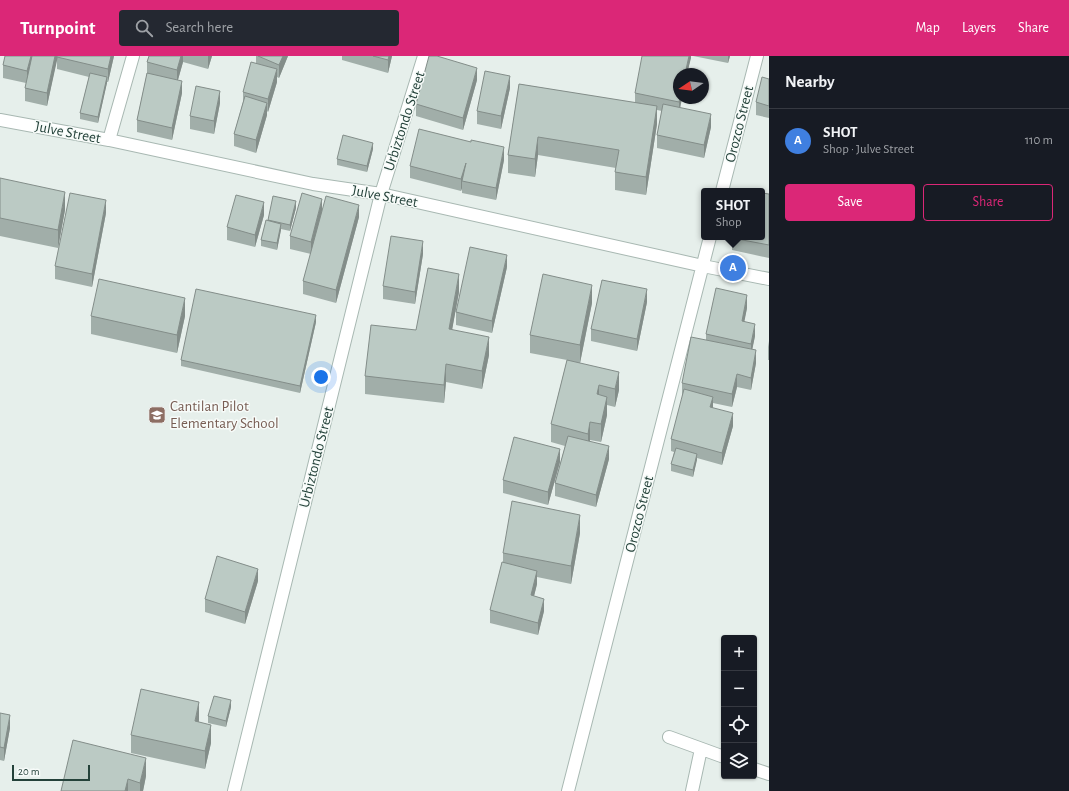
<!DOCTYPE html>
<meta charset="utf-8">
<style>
:root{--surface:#171b24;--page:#242831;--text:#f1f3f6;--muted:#9ea1a6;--line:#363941;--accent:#db2777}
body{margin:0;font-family:"Alegreya Sans",sans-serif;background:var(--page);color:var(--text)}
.controls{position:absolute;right:12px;bottom:12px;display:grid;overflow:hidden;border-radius:4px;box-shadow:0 1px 3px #0004}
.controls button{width:36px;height:36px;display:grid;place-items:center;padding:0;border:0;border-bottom:1px solid var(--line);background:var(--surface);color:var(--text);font:20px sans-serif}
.compass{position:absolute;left:673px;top:12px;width:36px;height:36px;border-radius:50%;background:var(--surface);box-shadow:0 1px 3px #0004;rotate:257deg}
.scale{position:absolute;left:12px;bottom:10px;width:78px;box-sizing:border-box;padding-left:4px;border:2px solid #24423a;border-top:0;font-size:11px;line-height:14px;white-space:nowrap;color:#24423a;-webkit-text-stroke:3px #f7fbf9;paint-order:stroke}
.you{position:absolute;left:321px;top:321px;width:14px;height:14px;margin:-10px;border:3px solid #fff;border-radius:50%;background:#1a73e8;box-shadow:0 0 0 6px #1a73e833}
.badge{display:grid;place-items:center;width:26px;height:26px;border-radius:50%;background:var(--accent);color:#fff;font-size:13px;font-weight:700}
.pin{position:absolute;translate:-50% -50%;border:2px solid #fff;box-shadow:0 1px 4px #0006}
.popup{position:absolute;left:701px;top:132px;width:64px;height:52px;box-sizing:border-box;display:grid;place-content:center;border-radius:4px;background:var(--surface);filter:drop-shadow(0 1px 3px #0005);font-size:13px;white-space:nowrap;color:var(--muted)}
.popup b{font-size:15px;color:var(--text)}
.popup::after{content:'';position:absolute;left:50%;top:100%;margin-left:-8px;border:8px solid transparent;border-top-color:var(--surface)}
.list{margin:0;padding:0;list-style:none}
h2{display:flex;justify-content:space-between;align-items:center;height:52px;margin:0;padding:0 16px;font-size:17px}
h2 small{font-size:13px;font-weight:400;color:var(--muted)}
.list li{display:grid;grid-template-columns:26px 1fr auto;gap:12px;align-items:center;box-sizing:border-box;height:64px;padding:0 16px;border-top:1px solid var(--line)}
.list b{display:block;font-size:15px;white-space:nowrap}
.list p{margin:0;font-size:13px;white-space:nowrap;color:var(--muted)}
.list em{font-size:13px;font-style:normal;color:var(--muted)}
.actions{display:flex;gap:8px;padding:12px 16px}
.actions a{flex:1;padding:9px 0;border:1px solid var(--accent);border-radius:4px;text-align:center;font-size:14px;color:var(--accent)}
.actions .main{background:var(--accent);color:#fff}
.icon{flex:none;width:22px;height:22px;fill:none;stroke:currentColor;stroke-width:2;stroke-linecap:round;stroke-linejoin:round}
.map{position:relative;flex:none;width:769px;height:735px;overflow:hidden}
header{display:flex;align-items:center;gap:24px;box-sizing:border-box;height:56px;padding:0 20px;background:var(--accent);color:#fff}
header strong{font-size:19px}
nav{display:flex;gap:22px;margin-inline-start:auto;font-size:14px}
.search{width:280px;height:36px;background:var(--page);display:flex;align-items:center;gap:10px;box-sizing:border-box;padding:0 14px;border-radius:4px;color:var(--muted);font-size:15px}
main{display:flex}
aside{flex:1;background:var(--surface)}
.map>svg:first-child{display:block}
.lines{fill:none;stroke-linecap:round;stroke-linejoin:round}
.minor-casing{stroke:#a8b8b2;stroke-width:14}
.minor{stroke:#fff;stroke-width:12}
.wall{fill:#a1aea9}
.shaded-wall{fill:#838d89}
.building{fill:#bbcac4;stroke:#838d89}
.labels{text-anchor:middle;stroke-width:3;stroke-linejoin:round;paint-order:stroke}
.street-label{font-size:15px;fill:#24423a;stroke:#f7fbf9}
.education-label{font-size:15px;fill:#785e54;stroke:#f7fbf9;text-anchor:start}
</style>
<header>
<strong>Turnpoint</strong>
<div class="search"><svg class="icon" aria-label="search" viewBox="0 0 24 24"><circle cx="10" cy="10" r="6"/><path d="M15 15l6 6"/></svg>Search here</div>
<nav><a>Map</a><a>Layers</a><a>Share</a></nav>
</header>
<main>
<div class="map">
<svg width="769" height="735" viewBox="0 0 769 735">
<rect width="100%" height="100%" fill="#e6efeb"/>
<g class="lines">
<defs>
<path id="minor" d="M 0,64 L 109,84 L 313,128 L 381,138 L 703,210 L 769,223
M 109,84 L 133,0
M 722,135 L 757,0
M 669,681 L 724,701
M 754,713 L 769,718
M 234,735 L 381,138 L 424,0
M 568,735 L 710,181
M 692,735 L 701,693"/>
</defs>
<use href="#minor" class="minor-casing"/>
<use href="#minor" class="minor"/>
</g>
<path class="wall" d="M 5,0 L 114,0 L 108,26 L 107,26 L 98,67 L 80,63 L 80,57 L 89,21 L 57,13 L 57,2 L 47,50 L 25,45 L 25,32 L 26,27 L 3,22 L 3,9 Z
M 149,0 L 212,0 L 208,13 L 183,6 L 178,24 L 182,37 L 172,84 L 137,76 L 137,64 L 147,17 L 147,6 Z
M 256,0 L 288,0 L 279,22 L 277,21 L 277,26 L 268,56 L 267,55 L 267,59 L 256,97 L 234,90 L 234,78 L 243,46 L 243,36 L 256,7 Z
M 342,0 L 392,0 L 388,17 L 342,4 Z
M 691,0 L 687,18 L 679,18 L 680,52 L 711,71 L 704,102 L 657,92 L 657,79 L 662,55 L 657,54 L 657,68 L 646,139 L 615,134 L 615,116 L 616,112 L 538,99 L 535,121 L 508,117 L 508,99 L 519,28 L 635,47 L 635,37 Z
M 693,0 L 730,0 L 728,7 Z
M 769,23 L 769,62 L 756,59 L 756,46 Z
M 477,24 L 463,74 L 416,60 L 416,48 Z
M 510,32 L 501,73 L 477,68 L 477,55 Z
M 220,47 L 214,78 L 190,73 L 190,60 Z
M 373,93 L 367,116 L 337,109 L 337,103 Z
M 504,104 L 496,144 L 462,137 L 462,132 L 461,135 L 410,122 L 410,110 Z
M 0,122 L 65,154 L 58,192 L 0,180 Z
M 769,138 L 769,202 L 732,194 L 732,181 Z
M 296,152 L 290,175 L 281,173 L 277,194 L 261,190 L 261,184 L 268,164 Z
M 322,155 L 359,161 L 336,247 L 303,238 L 303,225 L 311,198 L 290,193 L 290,180 Z
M 106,157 L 92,231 L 55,223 L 55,210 Z
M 264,159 L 255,191 L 227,184 L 227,171 Z
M 423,198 L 415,248 L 383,243 L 383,230 Z
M 507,211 L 492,277 L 456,269 L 456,256 Z
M 459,236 L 452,273 L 489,299 L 482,333 L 446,326 L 444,347 L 365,338 L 365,320 Z
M 647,246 L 637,295 L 591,285 L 591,273 Z
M 592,247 L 580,307 L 619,334 L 615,351 L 607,349 L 607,359 L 601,386 L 590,384 L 590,385 L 609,403 L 596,451 L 555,440 L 555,427 L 565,390 L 551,386 L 551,368 L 567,304 L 530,297 L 530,279 Z
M 747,252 L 744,265 L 755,280 L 752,293 L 756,307 L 751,334 L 737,331 L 732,351 L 713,347 L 713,352 L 733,370 L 722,409 L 697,402 L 693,421 L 671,415 L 671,408 L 674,396 L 671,395 L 671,383 L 683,340 L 682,340 L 682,327 L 706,284 L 706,278 Z
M 91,260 L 185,260 L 177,297 L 91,278 Z
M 316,266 L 300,337 L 181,310 L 181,304 Z
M 769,285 L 769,304 L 768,304 L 768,291 Z
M 560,406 L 548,449 L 503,437 L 503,424 Z
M 580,477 L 571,528 L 537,521 L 537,528 L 534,540 L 544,555 L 538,579 L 490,567 L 490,554 L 503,507 L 503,497 Z
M 258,525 L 245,568 L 205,556 L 205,543 Z
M 231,651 L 226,671 L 208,667 L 208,660 Z
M 0,657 L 10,672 L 4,705 L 0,704 Z
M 199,664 L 199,666 L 211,687 L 205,713 L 131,697 L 131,679 Z
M 146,720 L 143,735 L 61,735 Z"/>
<path class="shaded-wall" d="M 31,0 L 34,0 L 27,27 L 27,15 Z
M 55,0 L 58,0 L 47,50 L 47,37 Z
M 111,0 L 114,0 L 108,26 L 108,13 Z
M 181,0 L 183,0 L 183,6 L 177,27 L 177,14 Z
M 208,0 L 212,0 L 208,13 Z
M 283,0 L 288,0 L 279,22 L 279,9 Z
M 389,0 L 392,0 L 388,17 L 388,4 Z
M 689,0 L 691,0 L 691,2 L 687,18 L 685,18 Z
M 728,0 L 730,0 L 728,7 Z
M 477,12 L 477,24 L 463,74 L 463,62 Z
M 277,13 L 277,26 L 268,56 L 268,43 Z
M 510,20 L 510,32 L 501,73 L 501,60 Z
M 107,21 L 107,27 L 98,67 L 98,61 Z
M 182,25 L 182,37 L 172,84 L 172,72 Z
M 220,35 L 220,47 L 214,78 L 214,65 Z
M 680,42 L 682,42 L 679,59 L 679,46 Z
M 267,47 L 267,59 L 256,97 L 256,84 Z
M 657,50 L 657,68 L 646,139 L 646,121 Z
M 711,58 L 711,71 L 704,102 L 704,89 Z
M 538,81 L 538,99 L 535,121 L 535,103 Z
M 373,87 L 373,93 L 367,116 L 367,110 Z
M 504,91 L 504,104 L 496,144 L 496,132 Z
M 466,107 L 462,125 L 462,132 L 461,135 L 461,123 Z
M 65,136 L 65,154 L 58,192 L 58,174 Z
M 322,143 L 322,156 L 311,198 L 311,186 Z
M 106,144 L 106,157 L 92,231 L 92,218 Z
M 296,145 L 296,152 L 290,175 L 290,169 Z
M 264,146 L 264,159 L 255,191 L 255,179 Z
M 359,149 L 359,161 L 336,247 L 336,234 Z
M 281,168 L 281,174 L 277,194 L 277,187 Z
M 423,185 L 423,198 L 415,248 L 415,236 Z
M 507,199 L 507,211 L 492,277 L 492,265 Z
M 459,218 L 459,236 L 449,291 L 449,273 Z
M 592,229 L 592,247 L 580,307 L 580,289 Z
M 647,233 L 647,246 L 637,295 L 637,283 Z
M 747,239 L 747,252 L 742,278 L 742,265 Z
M 185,242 L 185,260 L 177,297 L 177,279 Z
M 316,259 L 316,266 L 300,337 L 300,330 Z
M 755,268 L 755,280 L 751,300 L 751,288 Z
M 489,281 L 489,299 L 482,333 L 482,315 Z
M 756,294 L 756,307 L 751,334 L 751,322 Z
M 446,308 L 446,326 L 444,347 L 444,329 Z
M 619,316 L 619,334 L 615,351 L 615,333 Z
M 737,318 L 737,331 L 732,351 L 732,338 Z
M 599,329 L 599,347 L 597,338 Z
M 607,341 L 607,359 L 601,386 L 601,368 Z
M 713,341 L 713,353 L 710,351 Z
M 733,357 L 733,370 L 722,409 L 722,397 Z
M 590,366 L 590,384 L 588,396 L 588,378 Z
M 609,390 L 609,403 L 596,451 L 596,439 Z
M 560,393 L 560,406 L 548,449 L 548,436 Z
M 697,398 L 697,404 L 693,421 L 693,414 Z
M 580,459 L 580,477 L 571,528 L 571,510 Z
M 258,513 L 258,525 L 245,568 L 245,556 Z
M 537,515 L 537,528 L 531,552 L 531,539 Z
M 544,543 L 544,555 L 538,579 L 538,567 Z
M 231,644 L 231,651 L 226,671 L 226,665 Z
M 199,646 L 199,664 L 195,683 L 195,665 Z
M 10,659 L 10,672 L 4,705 L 4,692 Z
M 211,669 L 211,687 L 205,713 L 205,695 Z
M 146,702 L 146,720 L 143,735 L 140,735 L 140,727 Z
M 128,723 L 128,735 L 125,735 Z"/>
<path class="building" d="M 5,0 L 31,0 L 27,15 L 3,9 Z
M 32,0 L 55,0 L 47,37 L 25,32 Z
M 57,0 L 111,0 L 108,13 L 57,1 Z
M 149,0 L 181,0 L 177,14 L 147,6 Z
M 258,0 L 283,0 L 279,9 Z
M 373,0 L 389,0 L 388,4 Z
M 429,0 L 437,0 L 477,12 L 463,62 L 416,48 Z
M 642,0 L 689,0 L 685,18 L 679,18 L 679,42 L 680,42 L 679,46 L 635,37 Z
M 251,6 L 277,13 L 268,43 L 243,36 Z
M 485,15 L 510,20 L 501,60 L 477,55 Z
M 90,17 L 107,21 L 98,61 L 80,57 Z
M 147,17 L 182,25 L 172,72 L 137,64 Z
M 762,21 L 769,23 L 769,50 L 756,46 Z
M 519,28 L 657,50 L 646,121 L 615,116 L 619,94 L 538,81 L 535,103 L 508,99 Z
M 196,30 L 220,35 L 214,65 L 190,60 Z
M 245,40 L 267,47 L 256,84 L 234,78 Z
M 663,48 L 711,58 L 704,89 L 657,79 Z
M 419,73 L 471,86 L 471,84 L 504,91 L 496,132 L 462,125 L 466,107 L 461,123 L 410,110 Z
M 343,79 L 373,87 L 367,110 L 337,103 Z
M 0,122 L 65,136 L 58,174 L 0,162 Z
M 742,133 L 753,135 L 742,135 Z
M 70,137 L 106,144 L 92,218 L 55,210 Z
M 302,137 L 322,143 L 311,186 L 290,180 Z
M 762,137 L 769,138 L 769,189 L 732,182 L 732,181 L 762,181 Z
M 236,139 L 264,146 L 255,179 L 227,171 Z
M 273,140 L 296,145 L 290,169 L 268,164 Z
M 326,140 L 359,149 L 336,234 L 303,225 Z
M 266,164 L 281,168 L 277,187 L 261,184 Z
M 391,180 L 423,185 L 415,236 L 383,230 Z
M 470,191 L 507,199 L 492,265 L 456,256 Z
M 428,212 L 459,218 L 449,273 L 489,281 L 482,315 L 446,308 L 444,329 L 365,320 L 371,269 L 416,274 Z
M 543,218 L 592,229 L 580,289 L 530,279 Z
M 99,223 L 185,242 L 177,279 L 91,260 Z
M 602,224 L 647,233 L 637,283 L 591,273 Z
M 716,232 L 747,239 L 742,265 L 755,268 L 751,288 L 706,278 Z
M 196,233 L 316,259 L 300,330 L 181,304 Z
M 691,281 L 756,294 L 751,322 L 737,318 L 732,338 L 682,327 Z
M 567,304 L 619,316 L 615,333 L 599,329 L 597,338 L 607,341 L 601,368 L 590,366 L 588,378 L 551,368 Z
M 684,333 L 713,341 L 710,351 L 733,357 L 722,397 L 671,383 Z
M 568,380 L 609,390 L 596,439 L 555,427 Z
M 514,381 L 560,393 L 548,436 L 503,424 Z
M 676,392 L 697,398 L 693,414 L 671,408 Z
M 512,445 L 580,459 L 571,510 L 503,497 Z
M 217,500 L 258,513 L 245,556 L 205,543 Z
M 502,506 L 537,515 L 531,539 L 544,543 L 538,567 L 490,554 Z
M 141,633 L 199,646 L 195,665 L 211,669 L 205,695 L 131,679 Z
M 214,640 L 231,644 L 226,665 L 208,660 Z
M 0,657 L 10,659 L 4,692 L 0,691 Z
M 73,684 L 146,702 L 140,727 L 128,723 L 125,735 L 61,735 Z"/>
<defs>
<symbol id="school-square" viewBox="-11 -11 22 22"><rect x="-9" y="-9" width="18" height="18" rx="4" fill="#8d6e63" stroke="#f7fbf9"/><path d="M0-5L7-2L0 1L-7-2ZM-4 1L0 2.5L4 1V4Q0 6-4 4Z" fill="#fff"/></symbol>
</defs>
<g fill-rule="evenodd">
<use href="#school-square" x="147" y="349" width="20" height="20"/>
</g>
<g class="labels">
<g class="street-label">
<text transform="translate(404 65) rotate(-72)" y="5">Urbiztondo Street</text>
<text transform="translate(739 68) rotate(-76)" y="5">Orozco Street</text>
<text transform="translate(68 76) rotate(11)" y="5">Julve Street</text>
<text transform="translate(385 140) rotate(11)" y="5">Julve Street</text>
<text transform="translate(316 401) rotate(-76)" y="5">Urbiztondo Street</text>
<text transform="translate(639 458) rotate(-76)" y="5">Orozco Street</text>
</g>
<g class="education-label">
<text x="170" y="355">Cantilan Pilot<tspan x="170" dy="17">Elementary School</tspan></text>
</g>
</g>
</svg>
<div class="controls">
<button>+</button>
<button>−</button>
<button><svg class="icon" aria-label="locate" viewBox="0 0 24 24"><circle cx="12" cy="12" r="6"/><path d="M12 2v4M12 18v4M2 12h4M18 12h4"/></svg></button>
<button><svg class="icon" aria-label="layers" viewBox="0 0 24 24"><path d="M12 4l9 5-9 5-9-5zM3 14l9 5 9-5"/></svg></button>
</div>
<svg class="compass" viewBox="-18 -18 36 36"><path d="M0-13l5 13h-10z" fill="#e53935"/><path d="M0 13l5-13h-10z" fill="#9ea1a6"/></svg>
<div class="scale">20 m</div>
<div class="you"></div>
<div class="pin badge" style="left:733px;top:212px;background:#3f7fe0">A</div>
<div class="popup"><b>SHOT</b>Shop</div>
</div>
<aside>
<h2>Nearby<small></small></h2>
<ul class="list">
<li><span class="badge" style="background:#3f7fe0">A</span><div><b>SHOT</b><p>Shop · Julve Street</p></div><em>110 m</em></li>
</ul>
<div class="actions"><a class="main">Save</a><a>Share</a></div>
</aside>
</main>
